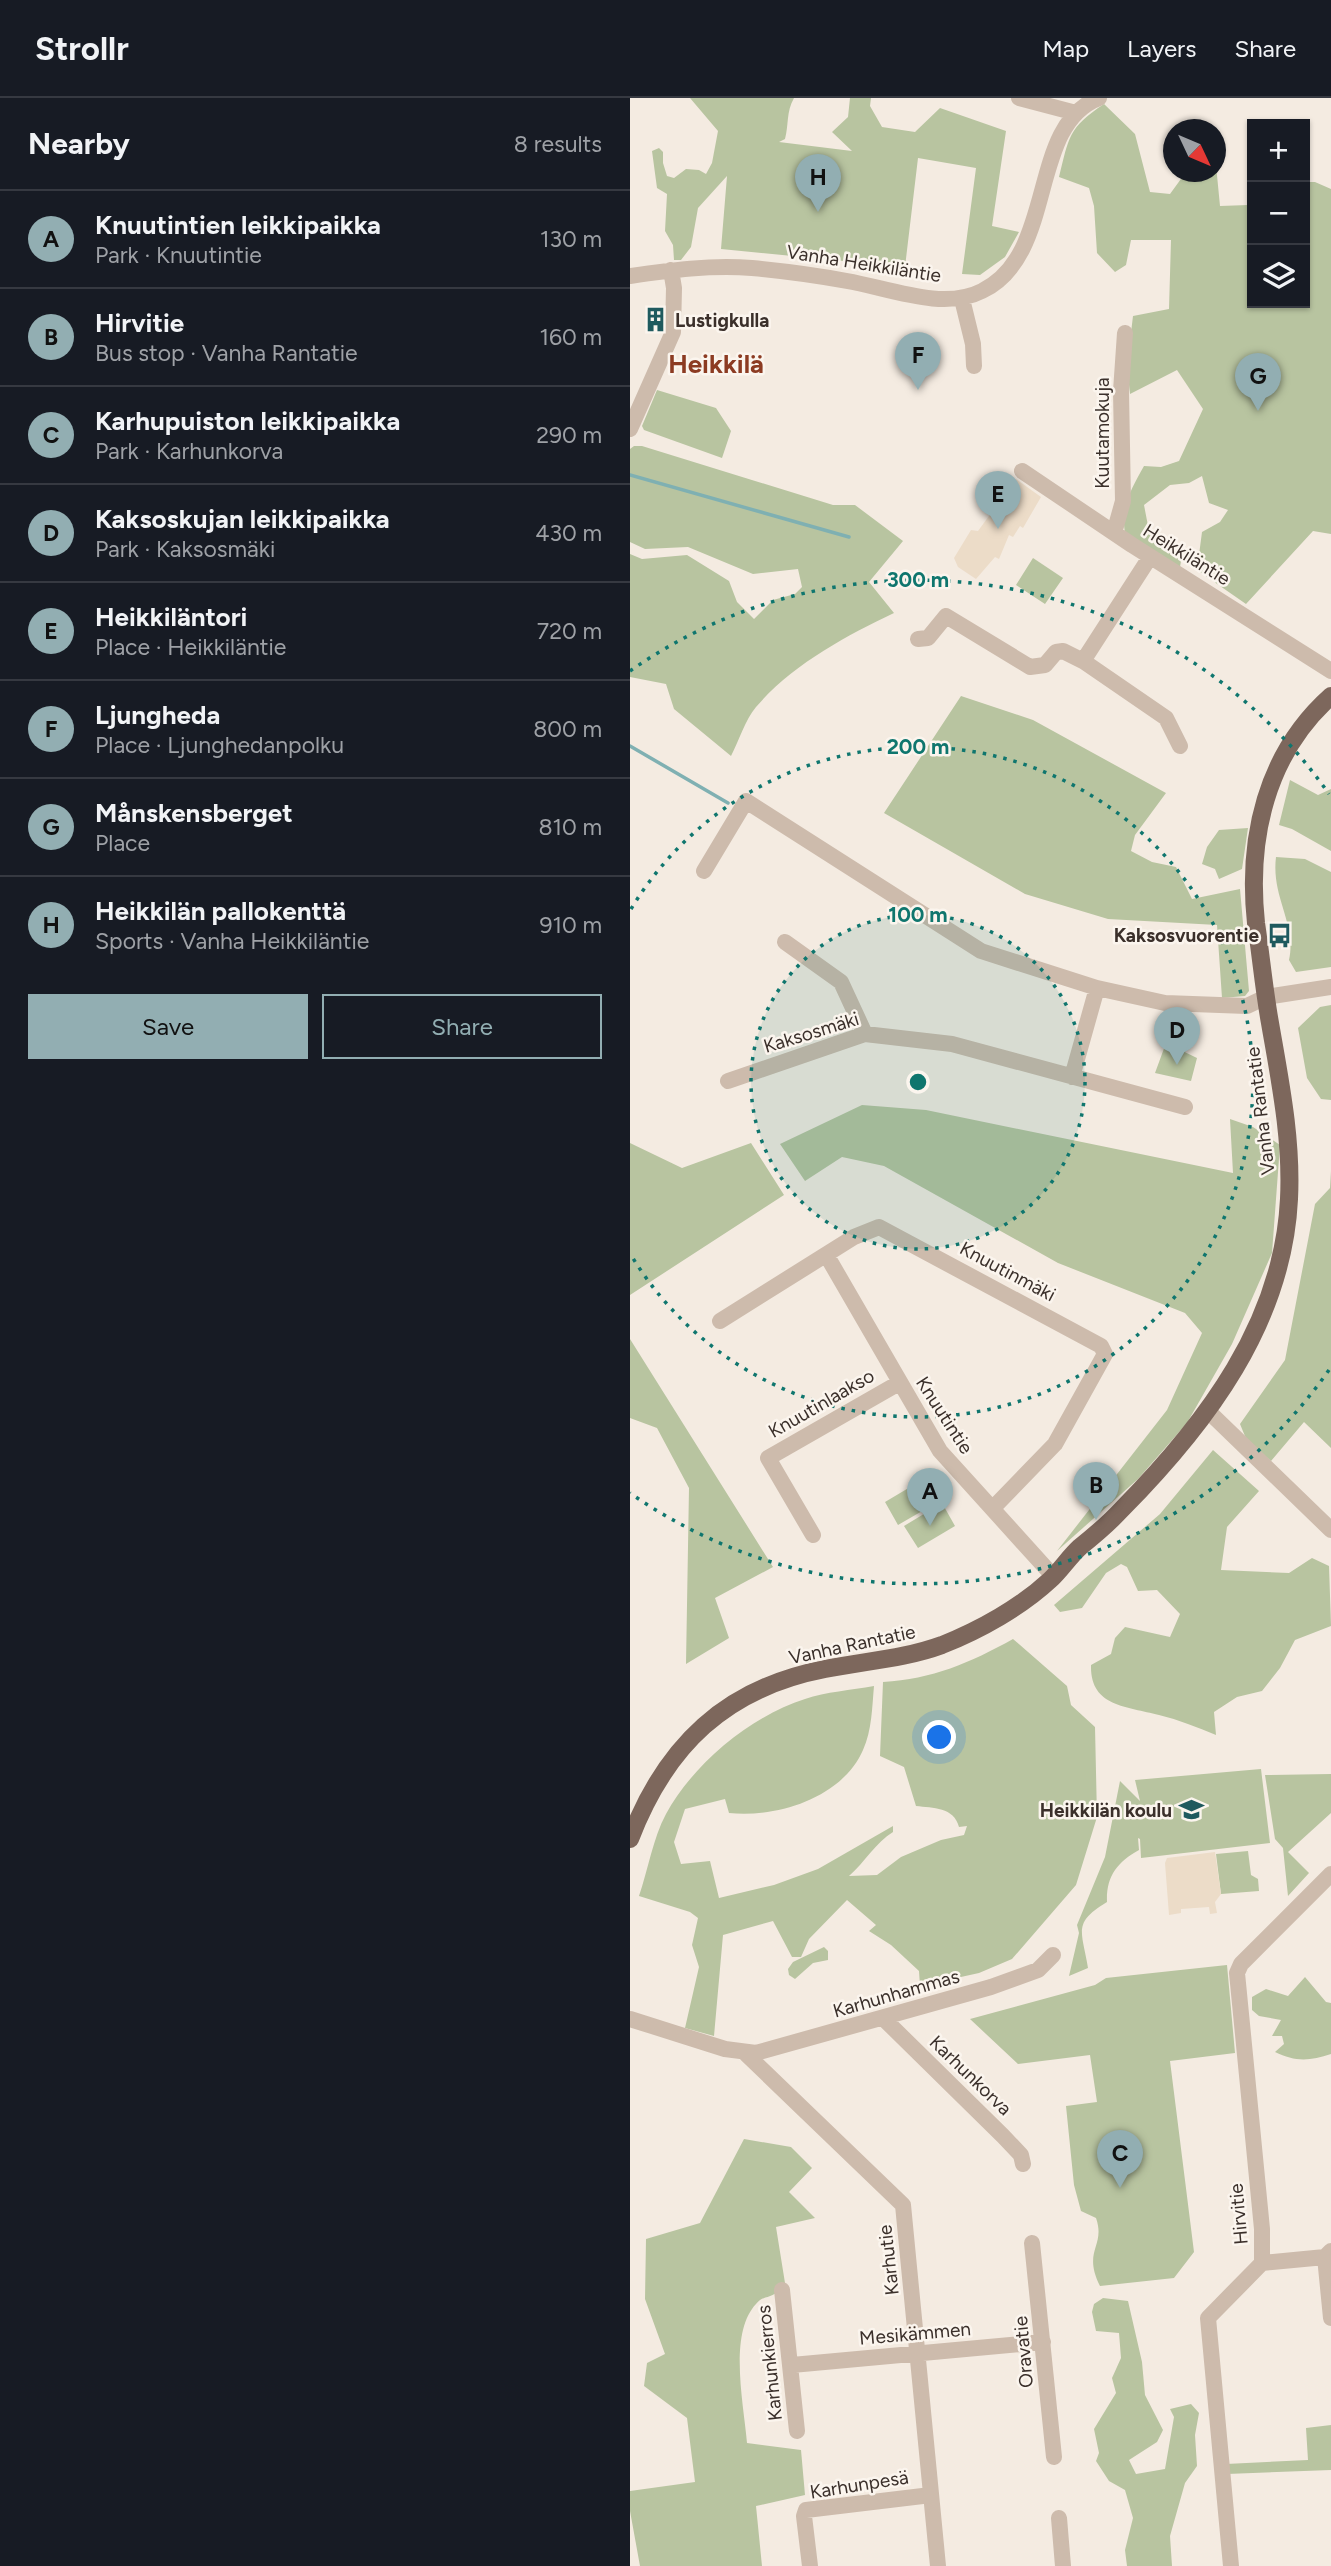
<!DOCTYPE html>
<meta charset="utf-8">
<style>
:root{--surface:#171b24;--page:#20242c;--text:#f1f3f6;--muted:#9ea1a6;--line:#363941;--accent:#92aeb2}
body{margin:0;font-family:Figtree,sans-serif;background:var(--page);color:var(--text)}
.controls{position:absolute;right:21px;top:21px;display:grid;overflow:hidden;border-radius:0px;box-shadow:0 2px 5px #0004}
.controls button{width:63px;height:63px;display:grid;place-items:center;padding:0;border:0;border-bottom:2px solid var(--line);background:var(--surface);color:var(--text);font:35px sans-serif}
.compass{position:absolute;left:533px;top:21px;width:63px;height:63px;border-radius:50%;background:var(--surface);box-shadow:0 2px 5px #0004;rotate:134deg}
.you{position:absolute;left:310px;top:1640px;width:24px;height:24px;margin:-18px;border:5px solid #fff;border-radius:50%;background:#1a73e8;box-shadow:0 0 0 10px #1a73e833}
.badge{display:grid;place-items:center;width:46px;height:46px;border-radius:50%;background:var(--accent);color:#111;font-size:23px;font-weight:700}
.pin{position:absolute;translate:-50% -58px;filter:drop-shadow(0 2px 4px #0008)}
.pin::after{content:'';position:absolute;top:37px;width:24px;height:21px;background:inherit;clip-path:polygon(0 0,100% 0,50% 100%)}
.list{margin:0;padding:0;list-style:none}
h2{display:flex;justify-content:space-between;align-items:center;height:91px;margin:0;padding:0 28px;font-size:30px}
h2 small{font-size:23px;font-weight:400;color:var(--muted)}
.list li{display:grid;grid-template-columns:46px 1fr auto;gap:21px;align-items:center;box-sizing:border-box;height:98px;padding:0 28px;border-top:2px solid var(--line)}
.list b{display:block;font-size:26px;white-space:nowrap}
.list p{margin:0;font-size:23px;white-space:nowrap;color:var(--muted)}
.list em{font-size:23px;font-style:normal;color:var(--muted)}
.actions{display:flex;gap:14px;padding:21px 28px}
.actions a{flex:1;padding:16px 0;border:2px solid var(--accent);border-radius:0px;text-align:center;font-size:24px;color:var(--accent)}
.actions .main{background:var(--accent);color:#111}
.icon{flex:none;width:38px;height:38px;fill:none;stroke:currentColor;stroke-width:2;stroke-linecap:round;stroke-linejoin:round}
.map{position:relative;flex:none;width:701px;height:2468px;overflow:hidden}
header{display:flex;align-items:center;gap:42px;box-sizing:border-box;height:98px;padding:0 35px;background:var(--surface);border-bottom:2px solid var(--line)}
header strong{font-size:33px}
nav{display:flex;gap:38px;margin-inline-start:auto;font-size:24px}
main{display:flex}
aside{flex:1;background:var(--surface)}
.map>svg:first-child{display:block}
.green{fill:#b8c4a0}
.plaza{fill:#ecdcc8}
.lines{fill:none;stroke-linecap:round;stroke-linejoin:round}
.stream{stroke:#7fb0b2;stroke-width:3.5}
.minor{stroke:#cdbbac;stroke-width:16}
.major{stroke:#7d675c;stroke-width:18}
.ring{fill:none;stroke:#0f766e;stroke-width:3.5;stroke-dasharray:3.5 7}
.labels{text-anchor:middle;stroke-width:5;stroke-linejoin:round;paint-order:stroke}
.street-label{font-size:19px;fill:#3b302b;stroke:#fbf5ee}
.poi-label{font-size:19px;font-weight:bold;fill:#3b302b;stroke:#fbf5ee;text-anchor:end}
.district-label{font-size:26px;font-weight:bold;fill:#8c3b22;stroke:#fbf5ee}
.centre{fill:#0f766e;stroke:#fbf5ee;stroke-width:3.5}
.ring-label{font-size:21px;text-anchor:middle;font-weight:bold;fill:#0f766e;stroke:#fbf5ee;stroke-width:5;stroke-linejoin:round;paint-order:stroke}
</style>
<header>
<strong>Strollr</strong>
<nav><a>Map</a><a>Layers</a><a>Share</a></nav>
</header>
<main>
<aside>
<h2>Nearby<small>8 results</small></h2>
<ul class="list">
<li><span class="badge">A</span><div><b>Knuutintien leikkipaikka</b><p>Park · Knuutintie</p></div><em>130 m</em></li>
<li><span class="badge">B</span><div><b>Hirvitie</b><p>Bus stop · Vanha Rantatie</p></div><em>160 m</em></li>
<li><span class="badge">C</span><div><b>Karhupuiston leikkipaikka</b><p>Park · Karhunkorva</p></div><em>290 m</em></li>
<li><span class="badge">D</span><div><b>Kaksoskujan leikkipaikka</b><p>Park · Kaksosmäki</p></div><em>430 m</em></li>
<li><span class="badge">E</span><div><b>Heikkiläntori</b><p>Place · Heikkiläntie</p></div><em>720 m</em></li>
<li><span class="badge">F</span><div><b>Ljungheda</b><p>Place · Ljunghedanpolku</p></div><em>800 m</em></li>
<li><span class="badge">G</span><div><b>Månskensberget</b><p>Place</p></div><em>810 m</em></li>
<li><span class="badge">H</span><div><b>Heikkilän pallokenttä</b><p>Sports · Vanha Heikkiläntie</p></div><em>910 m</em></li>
</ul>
<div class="actions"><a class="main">Save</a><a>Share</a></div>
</aside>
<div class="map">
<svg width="701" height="2468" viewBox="0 0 701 2468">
<rect width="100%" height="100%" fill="#f4ebe1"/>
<path class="green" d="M 60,0 L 164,0 C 156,14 159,26 155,41 L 149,44 L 222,53 L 202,34 L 218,19 L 220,0 L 241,0 L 240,8 L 252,29 L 285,34 L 310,10 L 376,33 L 362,128 L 389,134 L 375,159 L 350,177 L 332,176 L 346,70 L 288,60 L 275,169 L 91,151 L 97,78 L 68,110 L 61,149 L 51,162 L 44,162 L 43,147 L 35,133 L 37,96 L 27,90 L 22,53 L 29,50 L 33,54 L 33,65 L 37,78 L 44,80 L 56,71 L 69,72 L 76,76 L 82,65 L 88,33 Z
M 474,6 L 505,36 L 520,94 L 540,96 L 556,74 L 586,74 L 586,67 L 590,108 L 618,107 L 622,91 L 622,205 L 675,205 L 675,84 L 685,84 L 701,91 L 701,436 L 683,433 L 616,506 L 567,472 L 572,434 L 590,424 L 598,412 L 579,405 L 572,378 L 559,385 L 540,387 L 514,407 L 519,433 L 537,447 L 553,451 L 550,469 L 496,439 C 489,412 501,391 514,368 L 531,369 L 549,363 L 573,311 L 547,272 L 500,296 L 497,268 L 503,218 L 539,211 L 541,142 L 501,142 L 496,167 L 485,174 L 467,155 L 464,108 L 459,90 L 429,79 C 439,39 438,30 474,6 Z
M 27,292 L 86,310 L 101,333 L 92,360 L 14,332 L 12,328 Z
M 4,348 L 12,348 L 203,407 L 225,407 L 273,443 L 239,484 L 264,515 C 215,538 161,568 126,609 C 115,622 109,643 101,658 L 44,611 L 36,586 L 0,579 L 0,456 L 12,461 L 57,457 L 99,483 L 107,504 L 124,521 L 143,502 L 165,496 L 172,489 L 168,471 L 123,476 L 58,449 L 15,451 L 0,444 L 0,351 Z
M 403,460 L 433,480 L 415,506 L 386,487 Z
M 331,598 L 403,622 L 536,695 L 505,737 L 501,753 L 522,764 L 546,769 L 562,801 L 610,791 L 619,893 L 615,898 L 592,900 L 587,827 L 478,821 L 395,796 L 254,715 Z
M 660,682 L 688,697 L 701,691 L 701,753 L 662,731 L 649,727 Z
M 618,730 L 612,771 L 589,781 L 585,771 L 572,766 L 577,749 L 589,732 Z
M 646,759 L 675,761 L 701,774 L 701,869 L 666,874 L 659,862 C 667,826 641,799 646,759 Z
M 701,907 L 701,1002 L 691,1001 L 677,980 L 668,930 L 690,909 Z
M 536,945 L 567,960 L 561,983 L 525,975 Z
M 232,1007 L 296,1012 L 603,1075 L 600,1021 L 623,1029 L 650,1047 L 642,1155 L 602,1246 L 557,1325 L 508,1381 L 427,1453 L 537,1312 L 572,1235 L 555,1215 L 428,1165 L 254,1068 L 212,1059 L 175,1083 L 150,1046 Z
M 0,1045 L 52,1070 L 121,1045 L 154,1097 L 0,1197 Z
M 701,1073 L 701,1350 L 674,1324 L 641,1363 L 617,1343 L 610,1326 L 655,1262 L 685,1106 L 700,1090 Z
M 0,1241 L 143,1469 L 85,1500 L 99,1540 L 56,1566 L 59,1390 L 27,1330 L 0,1320 Z
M 583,1352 L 629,1393 L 597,1429 L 591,1472 L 659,1475 L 682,1460 L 699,1468 L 701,1528 L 665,1542 L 650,1570 L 632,1593 L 607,1599 L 584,1614 L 586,1637 C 567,1629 549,1622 529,1617 C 497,1608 460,1609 461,1567 L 481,1556 L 485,1540 L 495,1529 L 540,1539 L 550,1516 L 527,1492 L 508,1493 L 497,1469 L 491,1466 L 476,1475 L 452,1510 L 430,1514 L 424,1507 L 530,1416 Z
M 292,1382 L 306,1405 L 268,1427 L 255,1404 Z
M 312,1405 L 325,1428 L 288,1450 L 274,1428 Z
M 383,1541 L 437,1588 L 441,1607 L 465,1629 L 467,1719 L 446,1787 L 382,1861 L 349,1875 L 290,1888 L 289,1873 L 261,1847 L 239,1833 L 246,1827 L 217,1802 L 179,1841 L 171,1859 L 162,1859 L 143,1823 L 93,1837 L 84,1938 L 55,1930 L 69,1869 L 62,1847 L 68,1820 L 60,1814 L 9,1798 C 18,1772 23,1740 36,1716 C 63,1666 121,1618 175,1601 C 196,1594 221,1592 244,1588 C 242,1610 242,1632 233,1652 C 212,1700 147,1720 99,1715 L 95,1701 L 55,1711 L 44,1744 L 51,1766 L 80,1763 L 89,1800 L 144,1787 L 188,1771 L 263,1728 L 263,1734 C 246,1744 235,1764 219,1778 L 247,1777 L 271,1759 L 311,1742 L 334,1737 L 337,1728 L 329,1729 C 324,1709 303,1710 286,1708 L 274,1669 L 250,1658 L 253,1584 C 302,1581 340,1565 383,1541 Z
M 631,1671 L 640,1745 L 511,1760 L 510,1741 L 508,1740 L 509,1752 C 487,1764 476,1779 477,1804 C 442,1825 452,1833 458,1870 L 439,1878 L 449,1835 L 447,1827 L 475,1759 L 490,1683 L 510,1703 L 505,1682 Z
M 701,1676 L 701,1715 L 658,1754 L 679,1775 L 658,1798 L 653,1750 L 645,1741 L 635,1677 Z
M 618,1753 L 621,1777 L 628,1781 L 629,1793 L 591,1796 L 586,1756 Z
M 194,1849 L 198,1853 L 198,1862 L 183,1865 L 165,1881 L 159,1877 L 158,1871 L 163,1864 Z
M 597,1867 L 605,1955 L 540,1963 L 564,2154 L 544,2180 L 470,2188 C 452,2152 476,2149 466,2120 L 451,2113 L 444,2087 L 436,2008 L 467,2004 L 460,1957 L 388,1966 L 340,1921 L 465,1887 L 476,1880 Z
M 675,1879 L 696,1904 L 701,1905 L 701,1956 C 680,1963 665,1964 645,1954 L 654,1946 L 652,1938 L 642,1938 L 651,1922 L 629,1918 L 622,1912 L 622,1899 L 636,1891 L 658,1898 Z
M 114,2041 L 161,2049 L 182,2070 L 159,2094 L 185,2120 L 146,2129 L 155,2185 C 142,2204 135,2195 126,2206 C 98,2236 114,2307 117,2345 L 171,2352 L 175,2397 L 126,2408 L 132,2468 L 10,2468 L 0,2413 L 0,2393 L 65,2384 L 57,2320 L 14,2288 L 17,2265 L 35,2256 L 15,2201 L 16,2141 L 70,2125 Z
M 473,2200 L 498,2203 L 512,2264 L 515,2297 L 533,2332 L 527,2344 L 499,2362 L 506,2376 L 535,2371 L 544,2319 L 540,2311 L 561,2306 L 569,2315 L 565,2337 L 567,2368 L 555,2385 L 540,2438 L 542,2468 L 497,2468 L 495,2452 L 503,2420 L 495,2392 L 479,2383 L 466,2363 L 469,2355 L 464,2331 L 486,2295 L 482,2280 L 491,2260 L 489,2235 L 466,2233 L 462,2214 L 464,2206 Z
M 701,2327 L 701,2372 L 597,2376 L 596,2366 L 678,2362 L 676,2330 Z"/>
<path class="plaza" d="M 386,381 L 411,399 L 393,430 L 390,428 L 383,439 L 379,437 L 369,461 L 365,459 L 346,481 L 328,469 L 324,460 L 341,432 L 348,433 Z
M 585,1754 L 591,1796 L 585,1804 L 587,1815 L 580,1816 L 579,1809 L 551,1811 L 551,1815 L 539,1817 L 535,1765 L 537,1760 Z"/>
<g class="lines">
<path class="stream" d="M 0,377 L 219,439
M 0,648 L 98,705"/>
<path class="minor" d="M 389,0 L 446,15
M 0,178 C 41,172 80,167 122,170 C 154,173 185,177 217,183 C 258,190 313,213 352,193 C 428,156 397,28 469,0
M 332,201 L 343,246 L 344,268
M 0,331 L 43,234 L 44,190 L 41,172
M 392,373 L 502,447 L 701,573
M 484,435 L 493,403 L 491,293 L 495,235
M 288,541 L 298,540 L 316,518 L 400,569 L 415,567 L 426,554 L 433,553 L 453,563 L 520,459
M 453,563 L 536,620 L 550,648
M 74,773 L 116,703 L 351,853 L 467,890 L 535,905 L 617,908 L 636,899 L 701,889
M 155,844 L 211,884 L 235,936
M 442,979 L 467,890
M 98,983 L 235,936 L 322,946 L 555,1009
M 197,1158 L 310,1353 L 424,1479
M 90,1223 L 224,1139 L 249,1129 L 471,1248 L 475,1256 L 425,1346 L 363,1410
M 578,1313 L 701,1432
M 183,1437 L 138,1360 L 269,1285
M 0,1921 L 95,1951 L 126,1955 L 361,1889 L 408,1872 L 423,1857
M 254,1921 L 373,2038 L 391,2057 L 393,2066
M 114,1954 L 273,2107 L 308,2468
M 402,2145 L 424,2359
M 701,2153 L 695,2159 L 701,2220
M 632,2165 L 695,2159
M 152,2192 L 167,2333
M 162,2267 L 413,2244
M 429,2420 L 433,2468
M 180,2468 L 174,2418 L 176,2412 L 301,2397
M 601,2468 L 578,2220 L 632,2165 L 632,2131 L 607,1875 L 611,1866 L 701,1776"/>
<path class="major" d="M 0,1741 C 36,1647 96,1590 195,1571 C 234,1563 274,1561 312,1547 C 350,1532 391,1509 420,1482 C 431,1472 439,1459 450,1449 C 465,1437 479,1425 492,1411 C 576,1326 653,1225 659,1101 C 662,1041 650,983 640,925 C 634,892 631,858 626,825 C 617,740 636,656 701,598"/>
</g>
<circle cx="288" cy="984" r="167" fill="#0f766e" fill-opacity=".12"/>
<g class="ring">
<circle cx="288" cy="984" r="167"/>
<path d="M1 811A335 335 0 1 1 1 1157"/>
<path d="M699 1272A502 502 0 0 1 0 1395M0 573A502 502 0 0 1 699 696"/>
</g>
<defs>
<symbol id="building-bare" viewBox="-9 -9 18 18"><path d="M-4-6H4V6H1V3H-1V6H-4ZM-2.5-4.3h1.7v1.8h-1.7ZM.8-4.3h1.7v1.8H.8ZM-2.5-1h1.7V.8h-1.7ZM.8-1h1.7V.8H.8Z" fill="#1f5a5e" stroke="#fbf5ee" stroke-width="2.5" paint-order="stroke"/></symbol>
<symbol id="bus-bare" viewBox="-9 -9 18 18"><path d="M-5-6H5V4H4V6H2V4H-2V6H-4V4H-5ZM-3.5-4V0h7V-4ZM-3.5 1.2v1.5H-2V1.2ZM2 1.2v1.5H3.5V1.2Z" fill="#1f5a5e" stroke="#fbf5ee" stroke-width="2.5" paint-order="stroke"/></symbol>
<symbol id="school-bare" viewBox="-9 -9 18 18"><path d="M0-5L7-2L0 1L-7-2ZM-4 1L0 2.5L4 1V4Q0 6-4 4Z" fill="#1f5a5e" stroke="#fbf5ee" stroke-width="2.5" paint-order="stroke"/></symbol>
</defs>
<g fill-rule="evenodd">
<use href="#building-bare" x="8" y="204" width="35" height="35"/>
<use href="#bus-bare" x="632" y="820" width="35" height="35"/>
<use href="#school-bare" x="544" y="1694" width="35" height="35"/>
</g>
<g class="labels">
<g class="street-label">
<text transform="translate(234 165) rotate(9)" y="7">Vanha Heikkiläntie</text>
<text transform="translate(472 335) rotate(-90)" y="7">Kuutamokuja</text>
<text transform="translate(557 456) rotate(32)" y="7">Heikkiläntie</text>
<text transform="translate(181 934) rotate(-17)" y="7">Kaksosmäki</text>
<text transform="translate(630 1013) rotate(-97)" y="7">Vanha Rantatie</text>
<text transform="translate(378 1173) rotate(28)" y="7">Knuutinmäki</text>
<text transform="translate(191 1305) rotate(-30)" y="7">Knuutinlaakso</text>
<text transform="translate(315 1317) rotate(57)" y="7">Knuutintie</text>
<text transform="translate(222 1546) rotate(-12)" y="7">Vanha Rantatie</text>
<text transform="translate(266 1895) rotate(-16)" y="7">Karhunhammas</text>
<text transform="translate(341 1977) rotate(44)" y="7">Karhunkorva</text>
<text transform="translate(608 2116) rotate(-95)" y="7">Hirvitie</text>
<text transform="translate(258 2162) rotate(-96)" y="7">Karhutie</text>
<text transform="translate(285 2235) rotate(-5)" y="7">Mesikämmen</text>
<text transform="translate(393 2254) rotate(-95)" y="7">Oravatie</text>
<text transform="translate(139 2265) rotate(-96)" y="7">Karhunkierros</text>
<text transform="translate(229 2386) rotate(-9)" y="7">Karhunpesä</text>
</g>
<g class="poi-label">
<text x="45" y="229" text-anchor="start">Lustigkulla</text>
<text x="629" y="844">Kaksosvuorentie</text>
<text x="542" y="1719">Heikkilän koulu</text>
</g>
<g class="district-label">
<text x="86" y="275">Heikkilä</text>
</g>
</g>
<circle cx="288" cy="984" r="10" class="centre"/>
<g class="ring-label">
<text x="288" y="489">300 m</text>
<text x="288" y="656">200 m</text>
<text x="288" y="824">100 m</text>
</g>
</svg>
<div class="controls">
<button>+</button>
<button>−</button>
<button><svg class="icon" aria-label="layers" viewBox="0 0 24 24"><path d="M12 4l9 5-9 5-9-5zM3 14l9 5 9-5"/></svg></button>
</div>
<svg class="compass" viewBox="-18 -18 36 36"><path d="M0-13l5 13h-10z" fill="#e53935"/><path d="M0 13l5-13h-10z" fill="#9ea1a6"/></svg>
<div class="you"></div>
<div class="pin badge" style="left:300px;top:1428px">A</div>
<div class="pin badge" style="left:466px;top:1422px">B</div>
<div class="pin badge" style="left:490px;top:2090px">C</div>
<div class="pin badge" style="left:547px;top:967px">D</div>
<div class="pin badge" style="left:368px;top:431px">E</div>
<div class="pin badge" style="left:288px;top:292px">F</div>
<div class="pin badge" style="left:628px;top:313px">G</div>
<div class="pin badge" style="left:188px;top:114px">H</div>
</div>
</main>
